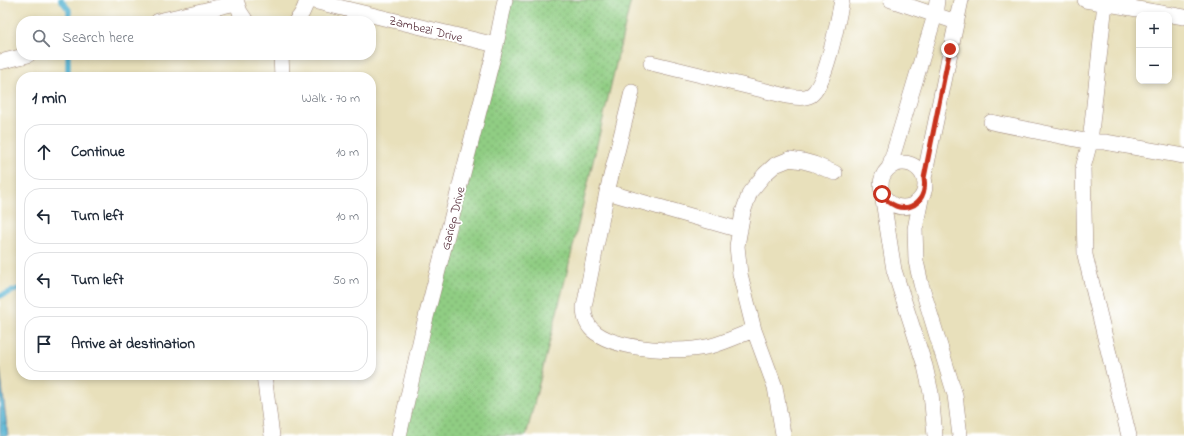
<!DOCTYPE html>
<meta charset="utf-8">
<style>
:root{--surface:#fff;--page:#f6f6f7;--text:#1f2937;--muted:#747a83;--line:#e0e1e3}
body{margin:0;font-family:"Indie Flower",sans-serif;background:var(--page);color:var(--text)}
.controls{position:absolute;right:12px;top:12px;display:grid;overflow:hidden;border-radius:8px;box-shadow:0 2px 6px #0003}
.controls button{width:36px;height:36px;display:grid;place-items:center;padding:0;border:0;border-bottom:1px solid var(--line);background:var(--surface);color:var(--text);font:20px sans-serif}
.stop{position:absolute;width:12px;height:12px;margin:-9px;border:3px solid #c8321e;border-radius:50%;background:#fff}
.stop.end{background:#c8321e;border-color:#fff;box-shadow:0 1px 4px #0008}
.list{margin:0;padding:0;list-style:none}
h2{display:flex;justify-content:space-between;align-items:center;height:52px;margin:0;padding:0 16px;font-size:17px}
h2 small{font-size:13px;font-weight:400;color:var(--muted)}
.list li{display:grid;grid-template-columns:26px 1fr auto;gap:12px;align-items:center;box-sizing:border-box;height:56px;margin:0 8px 8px;padding:0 8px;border:1px solid var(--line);border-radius:16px}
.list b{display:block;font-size:15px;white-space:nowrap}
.list em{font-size:13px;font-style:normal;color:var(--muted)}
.icon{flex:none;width:22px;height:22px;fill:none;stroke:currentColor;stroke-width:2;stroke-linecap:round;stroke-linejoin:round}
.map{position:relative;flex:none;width:1184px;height:436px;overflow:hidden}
.search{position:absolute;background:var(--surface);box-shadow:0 2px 6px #0003;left:16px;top:16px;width:360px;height:44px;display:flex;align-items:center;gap:10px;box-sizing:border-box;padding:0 14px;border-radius:16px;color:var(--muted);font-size:15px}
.panel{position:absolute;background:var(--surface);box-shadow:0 2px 6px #0003;left:16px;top:72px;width:360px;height:308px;border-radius:16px}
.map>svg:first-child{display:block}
.park{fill:url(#park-dots);stroke:#6d7657}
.water{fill:url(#water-ripples);stroke:#4e687e}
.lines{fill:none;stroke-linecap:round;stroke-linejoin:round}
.stream{stroke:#51b1d0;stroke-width:5.5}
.street-casing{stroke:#998073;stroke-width:16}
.street{stroke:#fff;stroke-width:15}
.route{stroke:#c8321e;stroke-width:5}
.labels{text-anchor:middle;stroke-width:4;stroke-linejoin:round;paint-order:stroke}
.street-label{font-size:13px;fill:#4a1f2b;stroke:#fff}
</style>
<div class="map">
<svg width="1184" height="436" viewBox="0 0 1184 436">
<defs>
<pattern id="park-dots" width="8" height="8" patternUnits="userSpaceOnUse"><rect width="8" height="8" fill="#90cd83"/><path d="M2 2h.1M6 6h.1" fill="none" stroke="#78a66b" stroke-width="1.8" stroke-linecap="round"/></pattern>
<pattern id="water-ripples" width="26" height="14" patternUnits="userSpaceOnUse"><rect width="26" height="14" fill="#51b1d0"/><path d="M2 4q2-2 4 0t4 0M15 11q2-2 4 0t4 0" fill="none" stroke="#458fa9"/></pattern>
</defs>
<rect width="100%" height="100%" fill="#fff"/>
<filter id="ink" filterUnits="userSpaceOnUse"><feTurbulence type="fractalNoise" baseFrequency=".025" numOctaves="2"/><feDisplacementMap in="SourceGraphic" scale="8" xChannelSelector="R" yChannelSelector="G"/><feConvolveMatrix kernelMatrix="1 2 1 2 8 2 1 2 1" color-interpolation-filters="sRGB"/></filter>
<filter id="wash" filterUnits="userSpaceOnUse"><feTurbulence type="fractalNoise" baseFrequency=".012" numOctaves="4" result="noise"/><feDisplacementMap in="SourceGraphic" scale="16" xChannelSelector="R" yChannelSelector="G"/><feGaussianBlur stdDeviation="0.9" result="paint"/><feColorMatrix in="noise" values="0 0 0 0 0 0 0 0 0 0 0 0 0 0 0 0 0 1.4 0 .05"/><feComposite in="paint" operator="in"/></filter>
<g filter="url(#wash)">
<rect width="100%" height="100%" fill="#e8e0bb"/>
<path class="park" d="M 503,0 L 631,0 L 567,272 L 526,436 L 399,436 Z"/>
<path class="water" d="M 0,368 L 8,436 L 0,436 Z"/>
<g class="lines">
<path class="stream" d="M 61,0 L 69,10 L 69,21
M 68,77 L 68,55
M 0,296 L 21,288"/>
</g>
</g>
<g filter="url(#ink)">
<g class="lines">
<defs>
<path id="street" d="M 236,0 L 240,12 L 246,21
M 309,0 L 496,45
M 891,0 L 956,22
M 1085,0 L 1184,17
M 158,21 L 236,3
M 296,21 C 302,15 305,8 307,0
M 281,55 L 282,77
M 0,62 L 28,55
M 651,63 L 787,96 C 794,97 804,99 811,95 C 826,85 838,20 842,0
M 632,92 L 607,192 L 740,230
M 991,122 L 1090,142 L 1105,3
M881 185a22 22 0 1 1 44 0a22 22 0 1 1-44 0Z
M 889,168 L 935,15 L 937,0
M 924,178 L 961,0
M 607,192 L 584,307 C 584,317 587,327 596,333 C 621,351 682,353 711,346 C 726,342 740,335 754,330
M 882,194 L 894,270 L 925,366 L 931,393 L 935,436
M 921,199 L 915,229 L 916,261 L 921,284 L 955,395 L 960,436
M 264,375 L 272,436
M 783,434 L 775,387 L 754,330 L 740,274 L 737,246 L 743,212 L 750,192 L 765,174 L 775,165 L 790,159 L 803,161 L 814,164 L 835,173
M 399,436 L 423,329 L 496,45 L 505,0
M 1129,436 L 1085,255 L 1083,168 L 1090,142 L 1105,142 L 1184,156"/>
</defs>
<use href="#street" class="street-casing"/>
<use href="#street" class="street"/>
</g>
</g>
<g class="lines" filter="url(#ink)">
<path class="route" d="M 882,194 C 898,219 929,207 924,178 L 950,49"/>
</g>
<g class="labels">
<g class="street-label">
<text transform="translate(426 28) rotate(14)" y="5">Zambezi Drive</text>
<text transform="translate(452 218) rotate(-76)" y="5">Gariep Drive</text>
</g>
</g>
</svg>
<div class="controls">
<button>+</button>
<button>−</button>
</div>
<div class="stop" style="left:882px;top:194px"></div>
<div class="stop end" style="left:950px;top:49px"></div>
<div class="search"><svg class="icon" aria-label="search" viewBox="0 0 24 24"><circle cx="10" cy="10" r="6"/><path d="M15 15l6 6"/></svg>Search here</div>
<section class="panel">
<h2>1 min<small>Walk · 70 m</small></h2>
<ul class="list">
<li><svg class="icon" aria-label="ahead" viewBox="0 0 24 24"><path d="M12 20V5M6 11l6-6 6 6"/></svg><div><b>Continue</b></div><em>10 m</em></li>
<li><svg class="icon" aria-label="left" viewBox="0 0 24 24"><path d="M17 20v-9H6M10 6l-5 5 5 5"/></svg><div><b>Turn left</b></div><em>10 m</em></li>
<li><svg class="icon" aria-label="left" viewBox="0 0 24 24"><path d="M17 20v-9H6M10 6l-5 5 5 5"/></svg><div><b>Turn left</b></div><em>50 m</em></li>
<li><svg class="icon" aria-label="arrive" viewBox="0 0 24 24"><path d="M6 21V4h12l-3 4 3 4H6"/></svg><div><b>Arrive at destination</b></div></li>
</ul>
</section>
</div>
